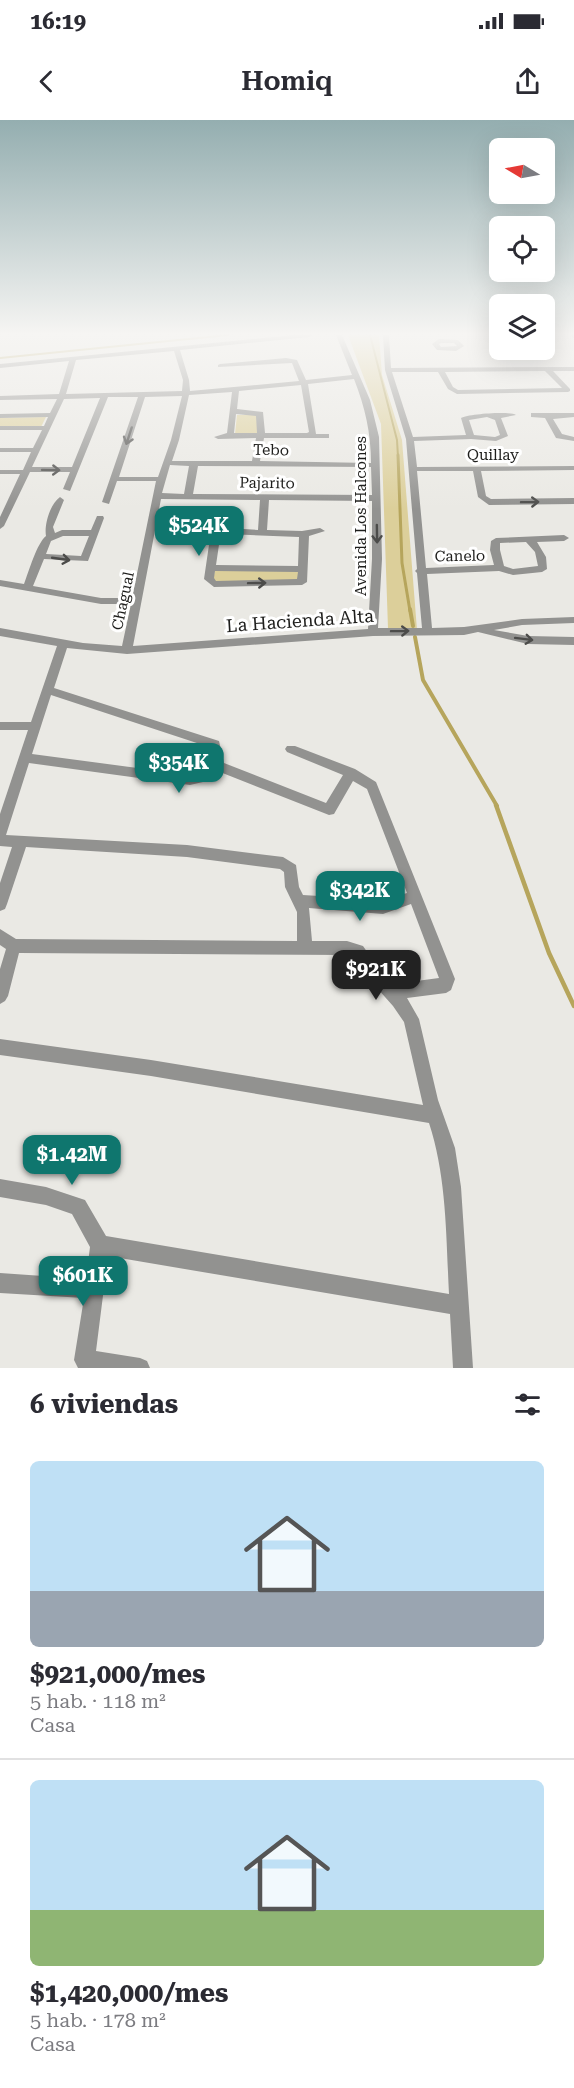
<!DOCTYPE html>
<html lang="es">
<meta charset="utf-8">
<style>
:root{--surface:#fff;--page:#f7f7f7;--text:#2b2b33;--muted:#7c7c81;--line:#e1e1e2;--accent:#0f766e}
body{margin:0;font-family:"Roboto Serif",serif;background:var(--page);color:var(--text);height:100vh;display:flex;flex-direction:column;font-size:22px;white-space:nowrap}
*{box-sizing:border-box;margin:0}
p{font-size:20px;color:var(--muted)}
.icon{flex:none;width:33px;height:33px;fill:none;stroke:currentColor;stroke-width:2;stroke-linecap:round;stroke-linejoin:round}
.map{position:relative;height:1248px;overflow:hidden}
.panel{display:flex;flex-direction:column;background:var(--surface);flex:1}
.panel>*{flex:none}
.needle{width:39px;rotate:280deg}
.tools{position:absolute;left:489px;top:18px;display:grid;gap:12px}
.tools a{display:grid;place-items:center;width:66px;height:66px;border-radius:9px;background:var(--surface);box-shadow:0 6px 24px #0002;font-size:30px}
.price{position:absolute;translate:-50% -51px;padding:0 14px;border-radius:12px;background:var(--accent);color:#fff;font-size:20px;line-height:39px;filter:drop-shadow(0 2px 3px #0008)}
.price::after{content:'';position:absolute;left:50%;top:36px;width:18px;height:14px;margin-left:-9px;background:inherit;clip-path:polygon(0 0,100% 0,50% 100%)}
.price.active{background:#222;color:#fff}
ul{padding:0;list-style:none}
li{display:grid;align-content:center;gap:12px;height:318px;padding:0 30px}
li+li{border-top:2px solid var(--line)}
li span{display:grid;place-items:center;height:186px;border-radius:9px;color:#555}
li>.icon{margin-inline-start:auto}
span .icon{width:108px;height:108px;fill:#fffc;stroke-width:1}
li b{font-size:26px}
h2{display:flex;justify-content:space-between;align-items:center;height:72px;padding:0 30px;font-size:26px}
.status{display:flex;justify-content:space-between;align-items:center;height:42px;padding:0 30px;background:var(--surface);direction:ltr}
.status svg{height:16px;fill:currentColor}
header{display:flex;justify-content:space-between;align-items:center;height:78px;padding:0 30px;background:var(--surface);font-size:27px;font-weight:600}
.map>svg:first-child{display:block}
.green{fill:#dccf9a}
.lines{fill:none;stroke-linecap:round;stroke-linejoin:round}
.stream-far3{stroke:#b6a55c;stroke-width:2}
.stream-far2{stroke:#b6a55c;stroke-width:3}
.stream-far1{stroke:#b6a55c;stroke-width:4}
.stream{stroke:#b6a55c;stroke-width:4.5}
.minor{fill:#929290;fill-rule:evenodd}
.oneway{stroke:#4c4c4a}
.labels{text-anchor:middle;stroke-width:6;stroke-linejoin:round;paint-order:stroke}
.far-street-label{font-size:15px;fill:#1e1e1c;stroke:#fff}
.street-label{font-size:18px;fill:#1e1e1c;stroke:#fff}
</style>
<div class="status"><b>16:19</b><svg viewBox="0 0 49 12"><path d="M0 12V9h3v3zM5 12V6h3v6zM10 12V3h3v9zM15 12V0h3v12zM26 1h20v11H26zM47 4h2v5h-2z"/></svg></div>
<header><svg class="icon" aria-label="back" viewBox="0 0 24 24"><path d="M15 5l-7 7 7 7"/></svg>Homiq<svg class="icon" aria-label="share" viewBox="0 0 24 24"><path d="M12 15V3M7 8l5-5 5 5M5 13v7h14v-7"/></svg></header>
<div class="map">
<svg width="574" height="1248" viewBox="0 0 574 1248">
<rect width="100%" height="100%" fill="#eae9e4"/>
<g class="green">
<path d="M348 215H379L382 255 402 320 417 510 388 508 381 304Z"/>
<path d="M237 295H259L257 315 235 314Z"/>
<path d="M46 297 41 307 0 306V298Z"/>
<path d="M215 450H298L299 462 213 461Z"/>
</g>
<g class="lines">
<g class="stream-far3">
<path d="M370 215 397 320 398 337"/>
<path d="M0 238 228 215"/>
</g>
<path class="stream-far2" d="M398 335 402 443 410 491"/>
<g class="stream-far1">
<path d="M410 489 413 506"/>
<path d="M415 517 423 560 497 686"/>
</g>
<path class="stream" d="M496 685 549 833 574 886"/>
<g class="minor">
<path d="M294 215H312L309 217 180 230 189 260 190 271 299 261 292 243 218 247V245L220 244 286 238 297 240 306 260 352 255 336 215H342L370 280 379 317 382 439 378 508H422L417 453 415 451 417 449 406 319 385 250 383 215H389L391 248 574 247V251H553L570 269V271L568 272 457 274 448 269 438 252H392L413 317 466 315 461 298C469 294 509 291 516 295L501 298 508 316 496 321 471 319 414 321 417 347 574 346V350L481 351 486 376 491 379 574 378V384L489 385 478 377 473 351H417L426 448 494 445 490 430 491 421 496 418 564 415 569 418 564 421 537 422 546 437 547 449 542 452 513 455 499 451 427 454 432 508 464 507 522 499 574 497V503L522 505 494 510 528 516 574 517V525L528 524 478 512 464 515 373 516 127 534 67 528 54 568 219 621 224 643 326 683 343 655 287 632 285 629 287 626H295L355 649 376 662 455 859 451 870 446 873 407 878 419 899 438 980 455 1028 461 1067 473 1248H453L450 1194 108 1136 96 1231 140 1238 147 1241 150 1248H78L74 1240 84 1178 0 1173V1153L86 1159 90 1127 72 1094 46 1085 0 1077V1059L46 1067 85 1080 106 1116 449 1174C446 1117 447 1058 429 1003L151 956 0 935V919L151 940 423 985 404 902 393 886 369 859 353 837 347 835 19 833 8 876 5 881 0 884V849L6 829 0 825V809L16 819 297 821V792L285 767 284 752 280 749 187 737 26 727 7 784 5 789 0 791V763L12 727 0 726V694L28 610H0V602H31L57 526 0 516V508L83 523 122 526 131 484H101L0 466V460L24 464C29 451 37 423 46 416 44 405 50 384 60 377L64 380 53 407 55 413 62 410H91L97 396H103L104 398 88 441 44 439 33 466 101 478H132L156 361H117L109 384 102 382 138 277H108L70 371 63 369 70 352H30L4 406 0 409V397L20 354H0V350H23L31 332H0V328H33L42 310H0V306H44L48 297 0 298V294L50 293 57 279 0 280V276L59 274 69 241 0 248V244ZM174 231 183 260 182 271 66 274 76 240ZM545 251 562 268 458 270 453 267 445 252ZM354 259C365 287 371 313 371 343L260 341 264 318H329V314H316L308 264ZM301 265 309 312 307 313H265L263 292 237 289 239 271ZM232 272 227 313 214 317 218 319 256 318 252 341H172L179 320 189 275ZM182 276 171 320 158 357H119L145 277ZM100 278 72 347H32L64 279ZM236 294 256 296 257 313H234ZM487 297 495 300 500 315 495 317 474 315 469 300ZM170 345 189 346 184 374 162 373ZM198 346 371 347 372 375 193 374ZM161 379 260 380 258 410 227 408 221 410C215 405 204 404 199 409L214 413 210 418 204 459 214 467 302 465 307 462 309 416 325 411 320 408 302 411 267 410 269 380 372 381V439L368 509 133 526ZM227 414 299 417 298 446 216 445 220 418ZM63 416H89L81 436 46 434 51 421ZM526 422 535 432 538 446 513 449 504 446 500 430V423ZM215 451 298 452 297 459 216 461 214 458ZM51 575 209 627 212 644 195 654 190 655 32 634ZM29 643 190 665 203 662 220 652 329 695 334 694 353 661 367 669 407 773 383 780 303 775 299 767 296 745 283 737 187 725 6 715ZM411 784 439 858 394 864 379 849 363 826 347 821H312L309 788 383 794Z"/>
<path d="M571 215H574V218L572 217Z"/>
<path d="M439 219 458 220 464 226 456 231 437 230 432 224ZM441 223H454L457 226 441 227 439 224Z"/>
<path d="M532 230H538L541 233 536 234Z"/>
<path d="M531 293H574V297L553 299 562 314 574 317V321L556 318 545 298 531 297Z"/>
</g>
</g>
<defs><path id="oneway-shaft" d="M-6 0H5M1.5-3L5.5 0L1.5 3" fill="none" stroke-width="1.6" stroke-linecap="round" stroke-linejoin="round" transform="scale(1.5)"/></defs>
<g class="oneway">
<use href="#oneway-shaft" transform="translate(129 316) rotate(108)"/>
<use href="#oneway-shaft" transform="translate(51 350) rotate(1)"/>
<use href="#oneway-shaft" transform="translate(530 382) rotate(-1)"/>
<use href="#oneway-shaft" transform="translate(377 414) rotate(89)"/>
<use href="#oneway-shaft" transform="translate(61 439) rotate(8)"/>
<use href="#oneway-shaft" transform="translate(257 463) rotate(-1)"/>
<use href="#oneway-shaft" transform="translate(400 511) rotate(-1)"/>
<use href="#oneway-shaft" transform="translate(524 519) rotate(7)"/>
</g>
<linearGradient id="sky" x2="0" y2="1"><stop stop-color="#94aeb0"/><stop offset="0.55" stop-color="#f6f5f3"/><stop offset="1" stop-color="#f6f5f3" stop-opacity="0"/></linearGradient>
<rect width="574" height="389" fill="url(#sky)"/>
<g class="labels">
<g class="far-street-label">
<text transform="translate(271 330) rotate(1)" y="5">Tebo</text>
<text x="493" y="340">Quillay</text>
<text transform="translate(267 363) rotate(1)" y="5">Pajarito</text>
<text transform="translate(361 396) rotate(-90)" y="5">Avenida Los Halcones</text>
<text transform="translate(460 436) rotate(-1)" y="5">Canelo</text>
<text transform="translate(123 481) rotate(-78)" y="5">Chagual</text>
</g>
<g class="street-label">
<text transform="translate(300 501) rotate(-4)" y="6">La Hacienda Alta</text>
</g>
</g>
</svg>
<div class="tools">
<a><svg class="needle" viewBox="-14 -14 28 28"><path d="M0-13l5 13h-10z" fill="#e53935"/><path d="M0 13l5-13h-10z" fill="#7c7c81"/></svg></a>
<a><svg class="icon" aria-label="locate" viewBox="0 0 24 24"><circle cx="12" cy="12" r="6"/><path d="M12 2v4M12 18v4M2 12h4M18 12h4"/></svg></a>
<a><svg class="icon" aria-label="layers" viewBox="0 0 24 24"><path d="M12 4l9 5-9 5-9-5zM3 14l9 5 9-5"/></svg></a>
</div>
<b class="price" style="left:199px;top:437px">$524K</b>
<b class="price" style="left:179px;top:674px">$354K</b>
<b class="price" style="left:360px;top:802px">$342K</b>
<b class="price active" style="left:376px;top:881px">$921K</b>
<b class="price" style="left:72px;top:1066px">$1.42M</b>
<b class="price" style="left:83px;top:1187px">$601K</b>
</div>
<section class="panel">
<h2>6 viviendas<svg class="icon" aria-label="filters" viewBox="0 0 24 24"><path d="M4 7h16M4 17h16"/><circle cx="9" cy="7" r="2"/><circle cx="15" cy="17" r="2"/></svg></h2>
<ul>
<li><span style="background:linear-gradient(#bfe0f5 70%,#9aa5b1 0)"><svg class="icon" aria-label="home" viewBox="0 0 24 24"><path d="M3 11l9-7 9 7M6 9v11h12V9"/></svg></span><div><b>$921,000/mes</b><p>5 hab. · 118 m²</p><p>Casa</p></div></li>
<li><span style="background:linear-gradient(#bfe0f5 70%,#8fb573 0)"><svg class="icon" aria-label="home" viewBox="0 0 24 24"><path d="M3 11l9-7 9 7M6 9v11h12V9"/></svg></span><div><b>$1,420,000/mes</b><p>5 hab. · 178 m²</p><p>Casa</p></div></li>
</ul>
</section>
